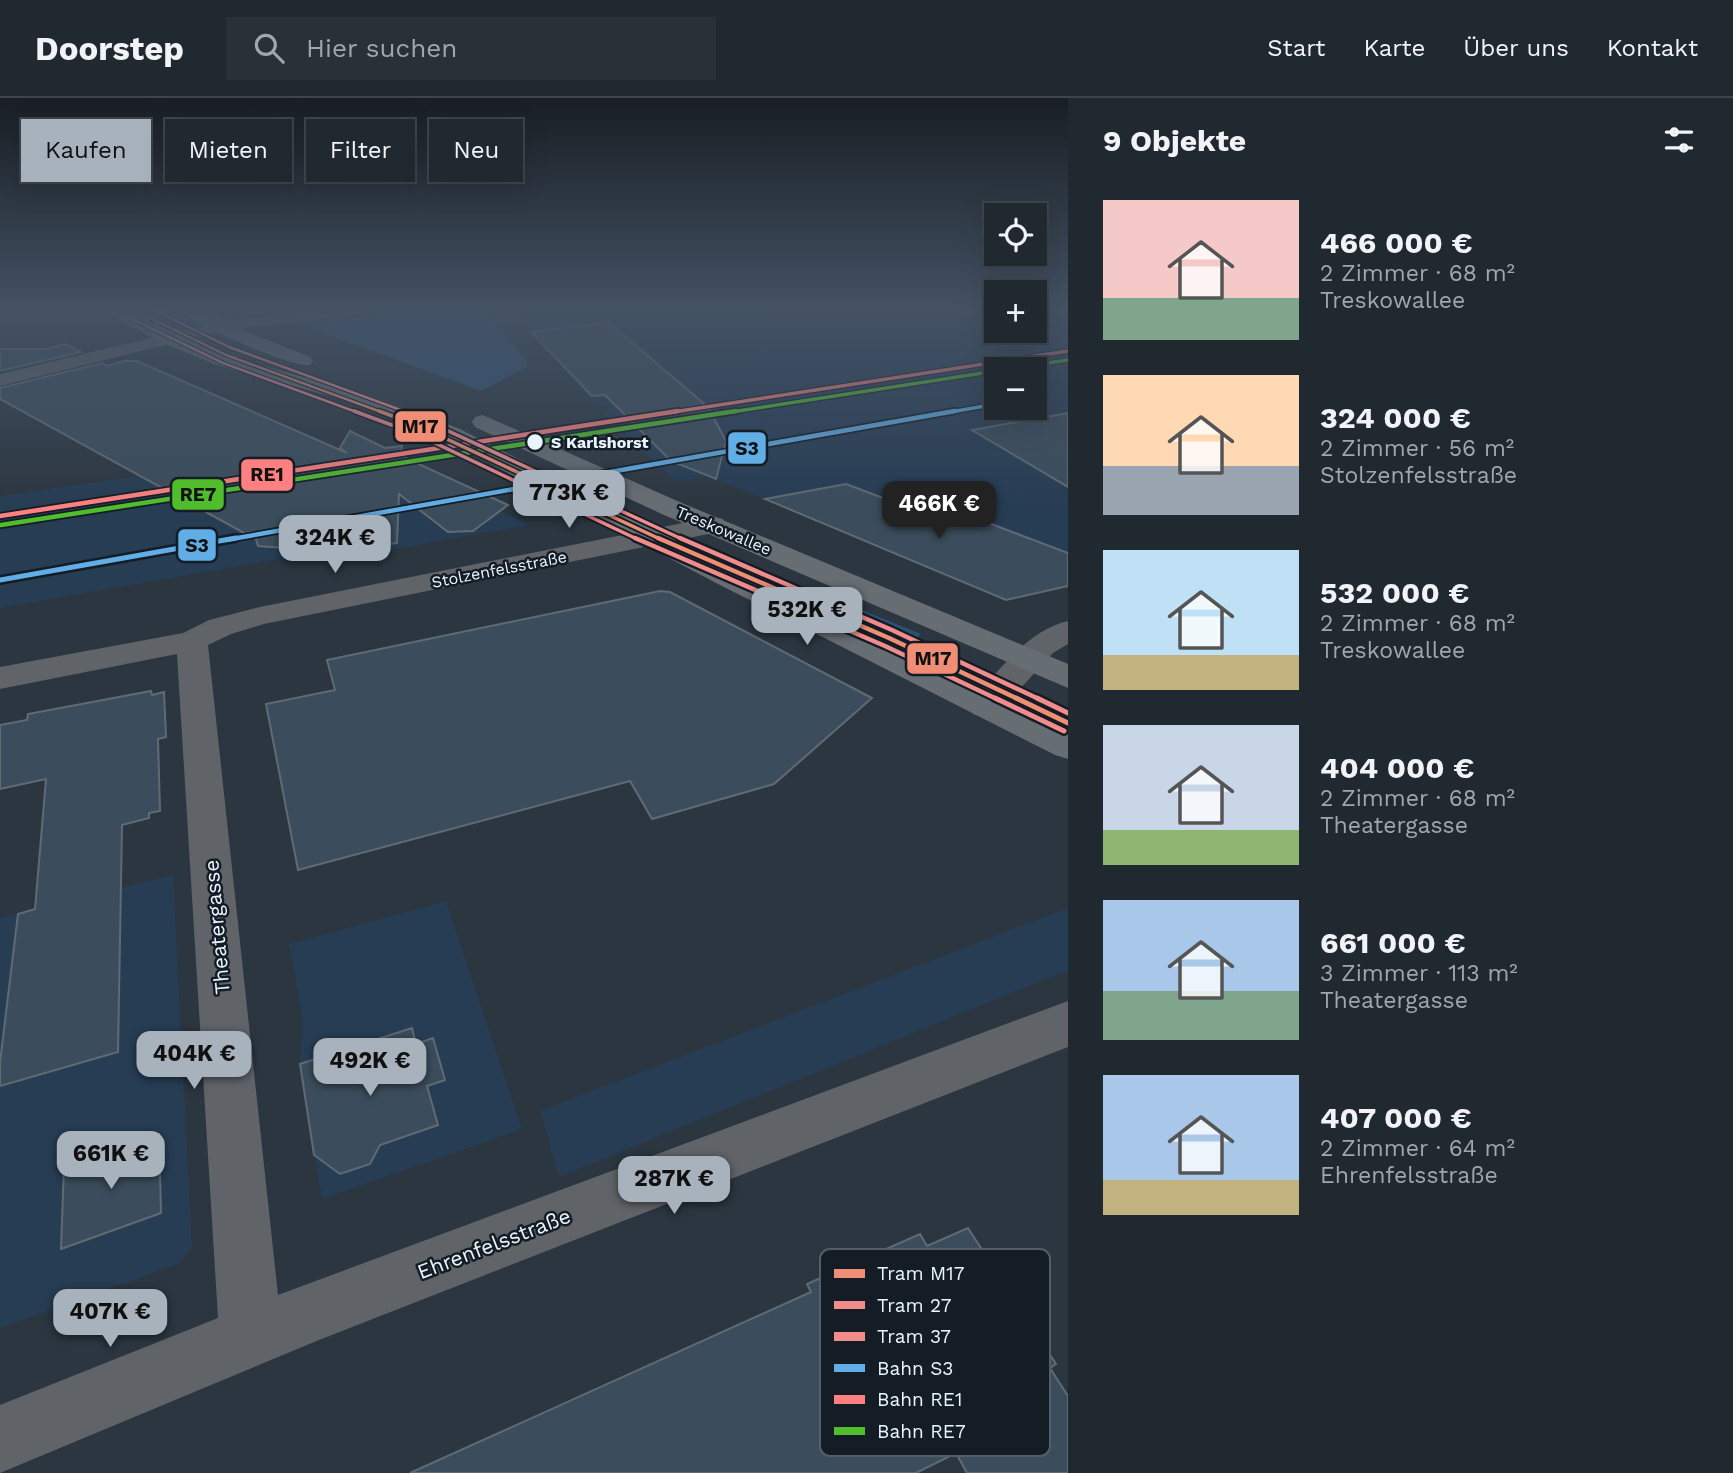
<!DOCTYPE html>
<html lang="de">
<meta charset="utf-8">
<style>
:root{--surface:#202830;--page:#283038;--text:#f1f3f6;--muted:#a2a6ab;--line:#3d444c;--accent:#a7b2bc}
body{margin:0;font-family:"Work Sans",sans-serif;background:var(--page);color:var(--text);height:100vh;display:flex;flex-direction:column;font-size:26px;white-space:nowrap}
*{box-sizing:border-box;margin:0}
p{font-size:23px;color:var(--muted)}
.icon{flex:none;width:38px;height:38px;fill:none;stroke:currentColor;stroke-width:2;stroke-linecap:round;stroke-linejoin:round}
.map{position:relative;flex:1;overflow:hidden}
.side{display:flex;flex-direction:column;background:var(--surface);width:665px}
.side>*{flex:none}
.hud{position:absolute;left:21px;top:21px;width:665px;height:63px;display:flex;gap:14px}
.controls{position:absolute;left:984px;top:105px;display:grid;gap:14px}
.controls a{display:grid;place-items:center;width:63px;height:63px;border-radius:0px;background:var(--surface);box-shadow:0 7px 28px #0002,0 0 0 2px var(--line);font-size:35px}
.price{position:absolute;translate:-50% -60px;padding:0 16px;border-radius:14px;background:var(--accent);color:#111;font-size:23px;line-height:46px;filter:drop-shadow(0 2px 4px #0008)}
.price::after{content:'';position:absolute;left:50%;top:42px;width:21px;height:16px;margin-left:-10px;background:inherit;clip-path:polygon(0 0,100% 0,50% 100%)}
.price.on{background:#222;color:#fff}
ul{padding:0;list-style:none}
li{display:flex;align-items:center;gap:21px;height:175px;padding:0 35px}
li span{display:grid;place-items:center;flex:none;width:196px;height:140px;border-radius:0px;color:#555}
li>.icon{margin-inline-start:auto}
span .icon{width:84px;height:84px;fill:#fffc;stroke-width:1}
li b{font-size:30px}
h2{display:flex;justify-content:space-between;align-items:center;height:84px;padding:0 35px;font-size:30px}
.tag{padding:0 24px;border-radius:0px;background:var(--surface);box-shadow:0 7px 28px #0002,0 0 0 2px var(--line);font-size:24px;line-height:63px}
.tag.on{background:var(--accent);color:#111}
header{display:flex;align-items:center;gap:42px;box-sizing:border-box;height:98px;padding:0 35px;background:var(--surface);border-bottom:2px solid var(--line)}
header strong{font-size:33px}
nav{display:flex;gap:38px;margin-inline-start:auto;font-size:24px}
.search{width:490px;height:63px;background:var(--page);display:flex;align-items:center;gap:18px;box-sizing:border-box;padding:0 24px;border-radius:0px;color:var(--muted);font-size:26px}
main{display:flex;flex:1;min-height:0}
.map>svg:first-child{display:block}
.built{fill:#273d54;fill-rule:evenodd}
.green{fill:#2d5175}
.building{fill:#3b4d5c;stroke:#606a73;stroke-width:2}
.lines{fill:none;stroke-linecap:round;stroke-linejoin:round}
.minor{fill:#606469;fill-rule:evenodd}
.major{fill:#666d73;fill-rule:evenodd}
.rail-1-far2-casing{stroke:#141d25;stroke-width:6}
.rail-1-far1-casing{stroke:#141d25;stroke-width:8}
.rail-1-casing{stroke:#141d25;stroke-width:10}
.rail-2-far1-casing{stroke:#141d25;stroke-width:6}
.rail-2-casing{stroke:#141d25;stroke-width:8}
.rail-3-far1-casing{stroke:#141d25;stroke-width:6}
.rail-3-casing{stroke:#141d25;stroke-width:8}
.rail-1-far2{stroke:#61ade6;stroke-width:3.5}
.rail-1-far1{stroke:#61ade6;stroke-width:4.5}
.rail-1{stroke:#61ade6;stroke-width:5}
.rail-2-far1{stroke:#ff8080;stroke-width:3.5}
.rail-2{stroke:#ff8080;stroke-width:4.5}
.rail-3-far1{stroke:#50bd2d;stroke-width:3.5}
.rail-3{stroke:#50bd2d;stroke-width:4.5}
.tram-1-far3-casing{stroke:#141d25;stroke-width:5}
.tram-1-far2-casing{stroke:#141d25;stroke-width:7}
.tram-1-far1-casing{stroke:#141d25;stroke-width:9}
.tram-1-casing{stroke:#141d25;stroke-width:10}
.tram-2-far3-casing{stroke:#141d25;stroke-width:5}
.tram-2-far2-casing{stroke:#141d25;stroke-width:7}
.tram-2-far1-casing{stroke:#141d25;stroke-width:9}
.tram-2-casing{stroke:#141d25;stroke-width:10}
.tram-3-far3-casing{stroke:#141d25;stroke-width:5}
.tram-3-far2-casing{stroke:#141d25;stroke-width:7}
.tram-3-far1-casing{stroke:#141d25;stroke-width:9}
.tram-3-casing{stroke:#141d25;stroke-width:10}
.tram-1-far3{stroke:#ef8d75;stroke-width:2.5}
.tram-1-far2{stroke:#ef8d75;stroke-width:3.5}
.tram-1-far1{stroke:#ef8d75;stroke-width:4.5}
.tram-1{stroke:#ef8d75;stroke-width:5}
.tram-2-far3{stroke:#f28c8c;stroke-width:2.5}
.tram-2-far2{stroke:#f28c8c;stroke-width:3.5}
.tram-2-far1{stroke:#f28c8c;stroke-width:4.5}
.tram-2{stroke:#f28c8c;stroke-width:5}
.tram-3-far3{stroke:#f28c8c;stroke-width:2.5}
.tram-3-far2{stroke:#f28c8c;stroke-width:3.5}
.tram-3-far1{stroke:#f28c8c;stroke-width:4.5}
.tram-3{stroke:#f28c8c;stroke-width:5}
.stop-dot{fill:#eaf4fe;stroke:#141d25;stroke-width:2.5}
.labels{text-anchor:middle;stroke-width:5;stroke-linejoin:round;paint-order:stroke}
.far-stop-label{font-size:16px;font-weight:bold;fill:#eaf4fe;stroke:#141d25;text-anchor:start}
.far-street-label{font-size:16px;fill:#eaf4fe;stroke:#141d25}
.near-street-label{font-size:21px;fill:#eaf4fe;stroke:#141d25}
.key{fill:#141d25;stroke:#545e66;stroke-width:2}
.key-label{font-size:19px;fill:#eaf4fe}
.line-badge{stroke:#141d25;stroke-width:2.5}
.pale-badge-label{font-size:19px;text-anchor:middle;font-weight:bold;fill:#111}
</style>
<header>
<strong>Doorstep</strong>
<div class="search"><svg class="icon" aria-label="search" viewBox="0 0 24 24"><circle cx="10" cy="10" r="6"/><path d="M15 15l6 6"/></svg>Hier suchen</div>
<nav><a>Start</a><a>Karte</a><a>Über uns</a><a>Kontakt</a></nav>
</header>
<main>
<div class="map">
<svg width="1068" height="1375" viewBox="0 0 1068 1375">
<rect width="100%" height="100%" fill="#2b3640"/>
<g class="built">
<path d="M511 213H996V233H1034V213H1068V488L1006 502 709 378 675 384 604 316 608 309 596 307ZM996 271H1034V310H996Z"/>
<path d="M376 344 467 390 501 413 529 427 338 461H279L0 510V398Z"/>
<path d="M173 777 192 1150 178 1166 0 1230V820Z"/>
<path d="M446 803 522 1031 322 1101 300 966 303 924 289 846Z"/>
<path d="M1068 810V872L559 1079 540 1013Z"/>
</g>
<g class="green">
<path d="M420 213H483L526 261 527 269 481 293 302 227Z"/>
<path d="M722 459 742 464 921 536 911 545 719 461Z"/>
</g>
<g class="building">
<path d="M608 224 708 309 726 343 716 381 671 363 605 297 592 298 531 234Z"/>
<path d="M66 246 81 254 0 273V251H46Z"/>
<path d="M124 263H137L347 355 340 350 350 333 385 350 402 348 401 358 508 407 473 433 448 434 399 396 397 445 339 454 258 448 254 434 244 435 0 301V290L102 265 107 268Z"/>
<path d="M1068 315V389L972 332Z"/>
<path d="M846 386 936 420 949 410 1068 455V488L1006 502 765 401Z"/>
<path d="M660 493 670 494 872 600 774 686 652 721 630 683 298 772 266 606 335 592 327 562Z"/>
<path d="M151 593 152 597 164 594 166 639 158 641 160 713 149 715V720L122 727 118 954 0 988V964L18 816 35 811 46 681 0 691V627L27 622 28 616Z"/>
<path d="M412 930 416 946 433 940 445 982 427 988 438 1027 380 1047 370 1066 340 1076 314 1057 300 966Z"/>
<path d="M159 1036 161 1115 61 1151 64 1067Z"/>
<path d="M968 1130 1056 1266 1050 1270 1068 1298V1375H967L956 1355 916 1375H410L811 1194 807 1186 920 1136 927 1148Z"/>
</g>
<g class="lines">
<g class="minor">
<path d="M306 213H362L353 218 222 233 0 288V276L222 223Z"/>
<path d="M713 419 723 421 726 427 723 433 264 526 231 536 208 547 278 1197 1068 903V949L319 1242 0 1375V1307L218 1220 177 556 0 591V569L183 535 209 522 260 509Z"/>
<path d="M1068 523V546L1053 555 997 616 985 620 973 616 968 608 973 600C1000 572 1028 532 1068 523Z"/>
</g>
<g class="major">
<path d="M103 213H126L231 259 362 295 458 330 738 474 1068 633V661L1055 657 718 486 442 340 348 303 217 267 160 244Z"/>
<path d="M181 213H204L252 236 310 259 313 263 310 267C294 271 193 226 181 213Z"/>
<path d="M483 317 682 405 1068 566V590L664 417 475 329 472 324 475 319Z"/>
</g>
<g class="rail-1-far2-casing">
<path id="rail-1-far2" d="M945 315 996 306"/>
</g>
<g class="rail-1-far1-casing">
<path id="rail-1-far1" d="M226 442 955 313"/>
</g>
<g class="rail-1-casing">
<path id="rail-1" d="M0 482 236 440"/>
</g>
<g class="rail-2-far1-casing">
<path id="rail-2-far1" d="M667 315 1068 253"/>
</g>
<g class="rail-2-casing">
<path id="rail-2" d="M0 418 678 313"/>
</g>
<g class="rail-3-far1-casing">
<g id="rail-3-far1">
<path d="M1007 271 1068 262"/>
<path d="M725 315 996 273"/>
</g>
</g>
<g class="rail-3-casing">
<path id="rail-3" d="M1 427 736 313"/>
</g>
<use href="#rail-1-far2" class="rail-1-far2"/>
<use href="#rail-1-far1" class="rail-1-far1"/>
<use href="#rail-1" class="rail-1"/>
<use href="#rail-2-far1" class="rail-2-far1"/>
<use href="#rail-2" class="rail-2"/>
<use href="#rail-3-far1" class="rail-3-far1"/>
<use href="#rail-3" class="rail-3"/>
<g class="tram-1-far3-casing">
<path id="tram-1-far3" d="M136 213 226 257 384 315"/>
</g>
<g class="tram-1-far2-casing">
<path id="tram-1-far2" d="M379 313 419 328 662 442"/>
</g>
<g class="tram-1-far1-casing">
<path id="tram-1-far1" d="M658 440 889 540 1020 602"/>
</g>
<g class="tram-1-casing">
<path id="tram-1" d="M1016 600 1068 625"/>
</g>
<g class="tram-2-far3-casing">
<path id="tram-2-far3" d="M132 221 223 265 359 315"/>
</g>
<g class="tram-2-far2-casing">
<path id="tram-2-far2" d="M354 313 416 336 639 442"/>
</g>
<g class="tram-2-far1-casing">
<path id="tram-2-far1" d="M635 440 885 548 999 602"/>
</g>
<g class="tram-2-casing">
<path id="tram-2" d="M995 600 1064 633"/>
</g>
<g class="tram-3-far3-casing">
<path id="tram-3-far3" d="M156 213 229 249 409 315"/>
</g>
<g class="tram-3-far2-casing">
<path id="tram-3-far2" d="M405 313 684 442"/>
</g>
<g class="tram-3-far1-casing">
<path id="tram-3-far1" d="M680 440 892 532 1041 602"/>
</g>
<g class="tram-3-casing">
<path id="tram-3" d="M1037 600 1068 615"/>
</g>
<use href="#tram-1-far3" class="tram-1-far3"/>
<use href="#tram-1-far2" class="tram-1-far2"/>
<use href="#tram-1-far1" class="tram-1-far1"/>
<use href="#tram-1" class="tram-1"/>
<use href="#tram-2-far3" class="tram-2-far3"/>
<use href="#tram-2-far2" class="tram-2-far2"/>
<use href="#tram-2-far1" class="tram-2-far1"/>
<use href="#tram-2" class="tram-2"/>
<use href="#tram-3-far3" class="tram-3-far3"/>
<use href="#tram-3-far2" class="tram-3-far2"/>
<use href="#tram-3-far1" class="tram-3-far1"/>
<use href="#tram-3" class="tram-3"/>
</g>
<linearGradient id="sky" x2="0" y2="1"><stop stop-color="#181e23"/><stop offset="0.52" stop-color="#445264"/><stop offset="1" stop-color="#445264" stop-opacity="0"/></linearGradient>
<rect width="1068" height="406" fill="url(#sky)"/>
<circle class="stop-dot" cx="535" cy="344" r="9"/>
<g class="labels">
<g class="far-stop-label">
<text x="551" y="350">S Karlshorst</text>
</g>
<g class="far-street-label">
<text transform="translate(724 432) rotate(23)" y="6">Treskowallee</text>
<text transform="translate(499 471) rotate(-11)" y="6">Stolzenfelsstraße</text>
</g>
<g class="near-street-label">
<text transform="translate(217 829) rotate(-95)" y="7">Theatergasse</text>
<text transform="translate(494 1146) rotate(-21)" y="7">Ehrenfelsstraße</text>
</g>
</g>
<rect x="820" y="1151" width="230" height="207" rx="10" class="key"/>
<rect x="834" y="1171" width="31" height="9" fill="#ef8d75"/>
<rect x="834" y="1203" width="31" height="8" fill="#f28c8c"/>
<rect x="834" y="1234" width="31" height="9" fill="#f28c8c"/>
<rect x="834" y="1266" width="31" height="8" fill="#61ade6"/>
<rect x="834" y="1297" width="31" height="9" fill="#ff8080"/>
<rect x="834" y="1329" width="31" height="8" fill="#50bd2d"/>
<g class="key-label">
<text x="877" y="1182">Tram M17</text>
<text x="877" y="1214">Tram 27</text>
<text x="877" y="1245">Tram 37</text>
<text x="877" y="1277">Bahn S3</text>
<text x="877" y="1308">Bahn RE1</text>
<text x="877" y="1340">Bahn RE7</text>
</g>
<g class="line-badge">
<rect x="394" y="312" width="53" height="33" rx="7" fill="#ef8d75"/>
<rect x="727" y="333" width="40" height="34" rx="7" fill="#61ade6"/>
<rect x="240" y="360" width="54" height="34" rx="7" fill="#ff8080"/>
<rect x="171" y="380" width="54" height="33" rx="7" fill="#50bd2d"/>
<rect x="177" y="430" width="40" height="34" rx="7" fill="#61ade6"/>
<rect x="906" y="544" width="53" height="33" rx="7" fill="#ef8d75"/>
</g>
<g class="pale-badge-label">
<text x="420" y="335">M17</text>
<text x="747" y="357">S3</text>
<text x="267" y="383">RE1</text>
<text x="198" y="403">RE7</text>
<text x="197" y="454">S3</text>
<text x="933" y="567">M17</text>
</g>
</svg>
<div class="controls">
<a><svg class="icon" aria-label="locate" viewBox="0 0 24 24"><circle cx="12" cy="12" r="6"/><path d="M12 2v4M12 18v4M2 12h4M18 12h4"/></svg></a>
<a>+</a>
<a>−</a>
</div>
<b class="price" style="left:569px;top:432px">773K €</b>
<b class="price on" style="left:939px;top:443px">466K €</b>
<b class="price" style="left:335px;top:477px">324K €</b>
<b class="price" style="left:807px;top:549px">532K €</b>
<b class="price" style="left:194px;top:993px">404K €</b>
<b class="price" style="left:370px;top:1000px">492K €</b>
<b class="price" style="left:111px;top:1093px">661K €</b>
<b class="price" style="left:674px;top:1118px">287K €</b>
<b class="price" style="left:110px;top:1251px">407K €</b>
<div class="hud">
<a class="tag on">Kaufen</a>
<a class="tag">Mieten</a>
<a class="tag">Filter</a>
<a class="tag">Neu</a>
</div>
</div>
<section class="side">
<h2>9 Objekte<svg class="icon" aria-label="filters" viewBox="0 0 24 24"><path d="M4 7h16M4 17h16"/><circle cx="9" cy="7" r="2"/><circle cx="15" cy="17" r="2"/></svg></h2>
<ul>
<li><span style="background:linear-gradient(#f6c9c9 70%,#7fa58c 0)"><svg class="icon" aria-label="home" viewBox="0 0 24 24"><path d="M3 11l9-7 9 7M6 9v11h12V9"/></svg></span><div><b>466 000 €</b><p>2 Zimmer · 68 m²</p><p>Treskowallee</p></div></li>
<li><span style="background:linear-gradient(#ffd9b3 65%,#9aa5b1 0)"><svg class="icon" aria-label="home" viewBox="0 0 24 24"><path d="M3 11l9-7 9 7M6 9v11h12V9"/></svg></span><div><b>324 000 €</b><p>2 Zimmer · 56 m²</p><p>Stolzenfelsstraße</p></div></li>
<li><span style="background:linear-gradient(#bfe0f5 75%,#c2b280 0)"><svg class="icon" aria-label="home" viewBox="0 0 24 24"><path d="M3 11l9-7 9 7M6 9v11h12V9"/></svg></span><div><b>532 000 €</b><p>2 Zimmer · 68 m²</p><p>Treskowallee</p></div></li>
<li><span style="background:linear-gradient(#c9d6e8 75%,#8fb573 0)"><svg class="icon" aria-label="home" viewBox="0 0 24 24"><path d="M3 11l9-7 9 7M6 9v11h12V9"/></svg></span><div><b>404 000 €</b><p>2 Zimmer · 68 m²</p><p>Theatergasse</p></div></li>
<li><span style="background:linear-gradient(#a9c7e8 65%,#7fa58c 0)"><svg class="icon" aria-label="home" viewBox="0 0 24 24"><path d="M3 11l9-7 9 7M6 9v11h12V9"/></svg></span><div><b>661 000 €</b><p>3 Zimmer · 113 m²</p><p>Theatergasse</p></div></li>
<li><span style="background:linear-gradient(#a9c7e8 75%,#c2b280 0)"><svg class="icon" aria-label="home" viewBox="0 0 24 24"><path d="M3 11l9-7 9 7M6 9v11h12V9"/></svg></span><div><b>407 000 €</b><p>2 Zimmer · 64 m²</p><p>Ehrenfelsstraße</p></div></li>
</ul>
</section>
</main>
